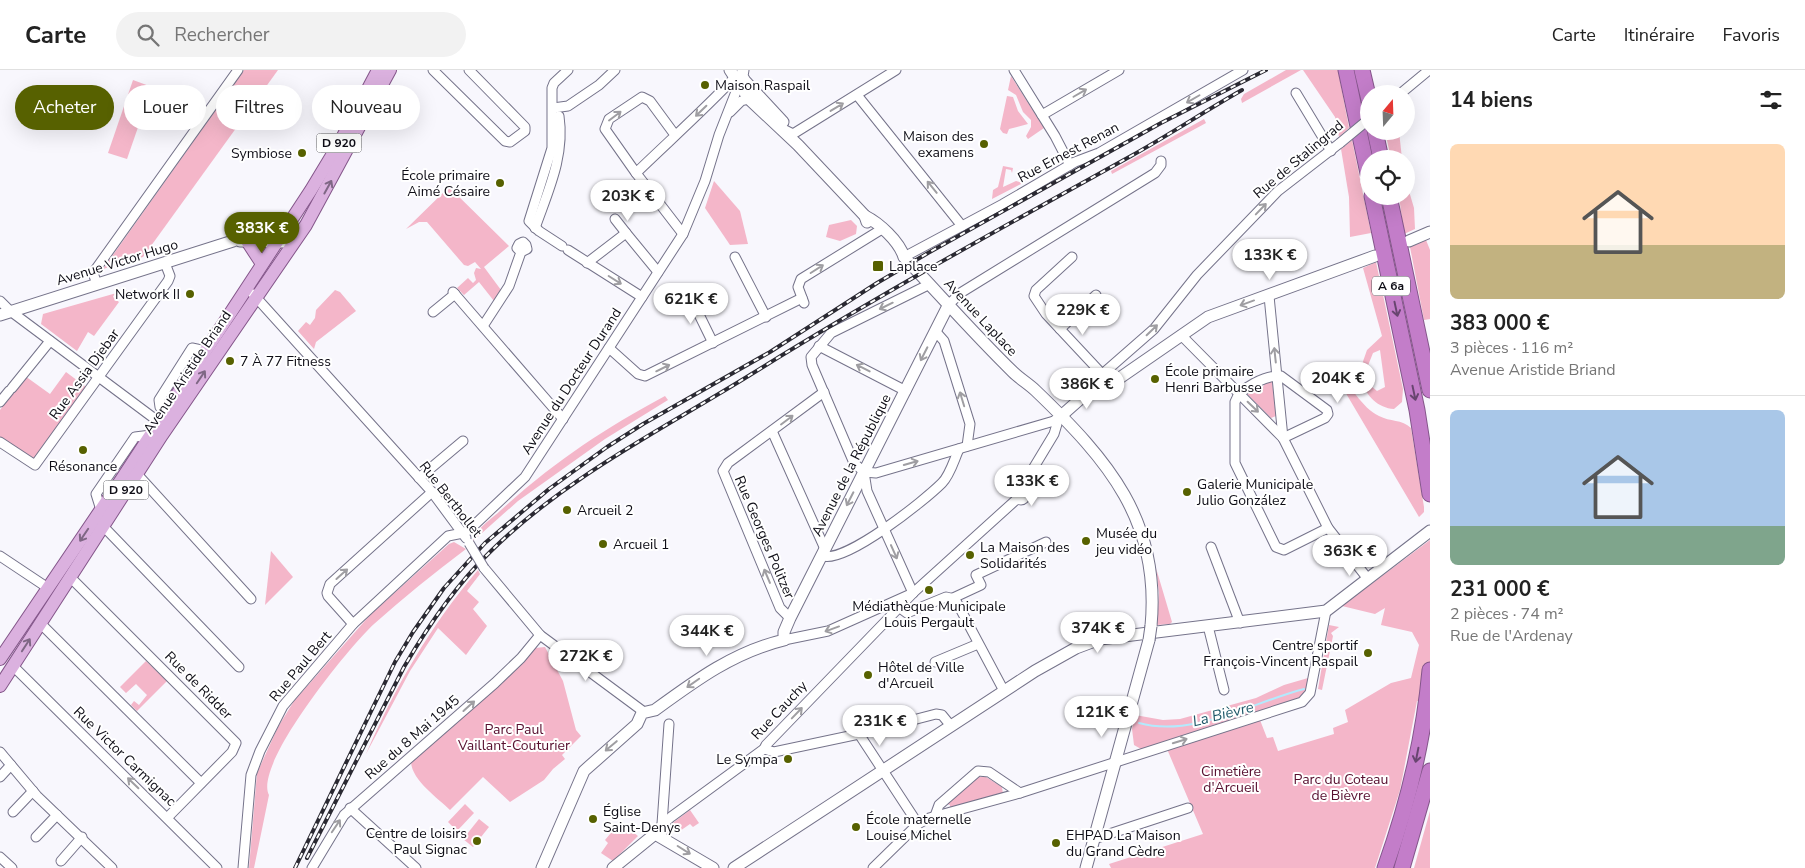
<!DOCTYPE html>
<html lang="fr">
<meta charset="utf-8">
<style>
:root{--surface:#fff;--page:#f2f2f2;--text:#222;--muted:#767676;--line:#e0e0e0;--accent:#576100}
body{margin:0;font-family:"Nunito Sans",sans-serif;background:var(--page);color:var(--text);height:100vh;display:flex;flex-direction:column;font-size:19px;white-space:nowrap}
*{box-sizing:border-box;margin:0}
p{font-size:16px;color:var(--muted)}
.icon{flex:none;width:28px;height:28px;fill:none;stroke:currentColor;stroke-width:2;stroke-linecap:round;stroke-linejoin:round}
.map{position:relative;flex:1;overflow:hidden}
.side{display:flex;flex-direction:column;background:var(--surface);width:375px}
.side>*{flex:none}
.top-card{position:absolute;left:15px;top:15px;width:475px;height:45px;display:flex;gap:10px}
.needle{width:32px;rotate:19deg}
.tools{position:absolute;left:1360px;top:15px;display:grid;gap:10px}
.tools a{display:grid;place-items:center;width:55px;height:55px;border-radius:50%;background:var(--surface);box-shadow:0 5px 20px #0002;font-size:25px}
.price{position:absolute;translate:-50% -42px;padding:0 11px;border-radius:18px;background:#fff;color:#222;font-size:16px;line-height:32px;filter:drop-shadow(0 1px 2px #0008)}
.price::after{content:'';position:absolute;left:50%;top:30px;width:15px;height:11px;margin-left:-8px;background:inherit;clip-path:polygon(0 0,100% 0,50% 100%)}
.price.selected{background:var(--accent);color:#fff}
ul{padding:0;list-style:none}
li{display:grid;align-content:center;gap:10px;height:265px;padding:0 20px}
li+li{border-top:1px solid var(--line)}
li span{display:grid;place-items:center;height:155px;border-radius:8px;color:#555}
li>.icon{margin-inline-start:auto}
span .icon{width:90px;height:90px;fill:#fffc;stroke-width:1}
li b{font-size:21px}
h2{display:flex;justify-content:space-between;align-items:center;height:60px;padding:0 20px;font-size:21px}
.chip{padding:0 18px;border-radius:22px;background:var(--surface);box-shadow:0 5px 20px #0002;font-size:18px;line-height:45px}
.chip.selected{background:var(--accent);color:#fff}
header{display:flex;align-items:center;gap:30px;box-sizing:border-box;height:70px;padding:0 25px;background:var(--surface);border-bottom:1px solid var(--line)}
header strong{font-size:24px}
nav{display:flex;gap:28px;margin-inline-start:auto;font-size:18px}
.search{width:350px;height:45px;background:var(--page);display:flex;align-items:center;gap:12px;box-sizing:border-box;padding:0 18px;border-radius:28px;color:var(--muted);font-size:19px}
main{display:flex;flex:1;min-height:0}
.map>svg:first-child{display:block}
.green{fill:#f4b6c9}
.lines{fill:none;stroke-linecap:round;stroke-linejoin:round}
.stream{stroke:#b3eafd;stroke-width:2}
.street-casing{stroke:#75738a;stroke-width:11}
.secondary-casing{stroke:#75738a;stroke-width:13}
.primary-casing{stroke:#84568a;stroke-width:14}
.highway-casing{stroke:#84568a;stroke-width:17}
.street{stroke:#fff;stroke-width:9}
.secondary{stroke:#fff;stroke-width:11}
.primary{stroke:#dbb1df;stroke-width:12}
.highway{stroke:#c37dc9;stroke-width:15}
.rail-casing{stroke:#2a2932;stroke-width:4}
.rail{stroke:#fff;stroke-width:2;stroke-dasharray:5.5;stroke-linecap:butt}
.street-bridge-casing{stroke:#75738a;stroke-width:11;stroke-linecap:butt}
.secondary-bridge-casing{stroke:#75738a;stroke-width:13;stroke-linecap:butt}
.street-bridge{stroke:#fff;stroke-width:9}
.secondary-bridge{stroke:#fff;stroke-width:11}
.oneway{stroke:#9f9ea2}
.oneway2{stroke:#7f6785}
.oneway3{stroke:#684570}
.poi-dot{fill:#576100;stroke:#fff;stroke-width:2}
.labels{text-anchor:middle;stroke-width:4;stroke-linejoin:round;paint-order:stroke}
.shield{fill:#fff;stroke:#56565c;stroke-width:1}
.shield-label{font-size:12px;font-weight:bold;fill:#0e0d16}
.poi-label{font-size:14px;fill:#0e0d16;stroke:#fff;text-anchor:start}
.street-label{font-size:14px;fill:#0e0d16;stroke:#fff}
.park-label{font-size:14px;fill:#570f2f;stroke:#fff}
.water-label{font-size:15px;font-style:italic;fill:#1f5869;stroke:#fff}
</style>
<header>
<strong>Carte</strong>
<div class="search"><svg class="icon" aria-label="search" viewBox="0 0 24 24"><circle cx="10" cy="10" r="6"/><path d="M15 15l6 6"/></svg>Rechercher</div>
<nav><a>Carte</a><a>Itinéraire</a><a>Favoris</a></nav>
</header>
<main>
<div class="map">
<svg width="1430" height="798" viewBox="0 0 1430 798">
<rect width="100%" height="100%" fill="#f8f7fd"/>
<g class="green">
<path d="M244 0H278L143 187 103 199Z"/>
<path d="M1286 0H1301L1242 33 1241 29 1244 24Z"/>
<path d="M1303 0H1338L1349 58 1339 67 1335 47Z"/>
<path d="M1011 6 1044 58 1028 69 1026 66 1031 57V50L1023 42 1016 25 1008 20Z"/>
<path d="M133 10 152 17 127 89 108 83Z"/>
<path d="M1007 26 1013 27 1018 41 1028 54 1009 59 1007 64 1003 63 1000 59Z"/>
<path d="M1204 49 1206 53 1112 104 1111 101Z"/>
<path d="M1385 61H1399L1402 89H1391Z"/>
<path d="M1352 70 1371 163 1350 167 1349 127 1341 79Z"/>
<path d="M1003 96 1013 98 1012 103 1011 100 1006 99 1003 117 1016 111 1023 113 992 129 993 120 998 117Z"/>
<path d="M714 111 740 141 748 174 730 175 705 138Z"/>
<path d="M1406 111 1414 138 1415 159 1404 164 1399 126H1406Z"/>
<path d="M449 117 509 176 484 197 501 220 494 231 479 212 464 225 457 218 468 208 473 213 476 210 474 203 476 198 481 199 475 192 468 196 464 195 427 152H419L406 159Z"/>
<path d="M851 150 857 156 856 164 840 171 826 167 829 155Z"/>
<path d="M1426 170 1430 180V249L1424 250 1410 177Z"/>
<path d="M1376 192 1403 319 1402 332 1394 339C1378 338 1366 326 1362 311L1363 309 1377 321 1385 317 1380 280 1373 283 1365 303 1360 300 1367 280 1382 266 1363 198Z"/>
<path d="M127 220 122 228 114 225 113 227 119 232 94 266 88 262 77 281 41 254 43 244Z"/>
<path d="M335 220 340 222 356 241 316 272 314 279 298 261 306 252 310 255 315 248 316 240Z"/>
<path d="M1338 300C1349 314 1362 338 1379 346 1390 352 1402 349 1411 358L1424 437V442L1419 447 1344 320 1334 302Z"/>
<path d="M66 302 86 317 32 391 0 368V340L25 306 50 324Z"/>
<path d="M1272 311 1276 346 1271 348 1246 323 1253 318 1256 320 1262 319 1265 313Z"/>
<path d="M665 326 668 330 605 369 518 431 473 471C475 459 493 448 501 440 553 393 603 359 665 326Z"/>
<path d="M1430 470V632L1417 631 1400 720 1375 798H1111L1109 794 1203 764 1167 679 1260 650 1267 668 1273 667 1278 681 1334 664 1333 658 1348 652 1345 640 1391 613 1411 608 1419 575 1412 562 1381 555 1385 538 1375 544 1342 536Z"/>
<path d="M454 472 466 479C434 503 403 528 374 554 349 577 253 695 269 725L254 798H249L257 703 278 657 294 631 371 544 449 474Z"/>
<path d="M271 481 293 507 265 535Z"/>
<path d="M1156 498 1172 552 1170 554 1157 555 1159 523Z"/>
<path d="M478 500 480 504 467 521 479 532 473 539 487 556 466 585 438 558 410 601 366 684C395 617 430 556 478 500Z"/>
<path d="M1104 547 1109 558 1076 567 1072 562Z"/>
<path d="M1329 555 1339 557 1331 563 1333 566 1322 620 1318 619Z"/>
<path d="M545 577 563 611 576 660 581 666 562 685 565 689 553 699 544 710 510 732 483 707 450 740C438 728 411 710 411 691L535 578Z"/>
<path d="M146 591 167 611 137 641 131 635 134 631 139 635 147 625 136 614 126 623 120 617Z"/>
<path d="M1308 608 1306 621 1300 628 1141 679 1134 675 1132 659 1135 645 1163 650 1180 649 1256 628 1284 615Z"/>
<path d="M977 707H986L1002 717 1003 724 950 738V735L947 734Z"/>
<path d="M465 734 474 743 457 761 448 752Z"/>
<path d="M690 740 699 753 693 757 690 754 677 763 676 761 667 765 666 758Z"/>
<path d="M1430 741V798H1414Z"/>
<path d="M479 749 489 757 473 777 463 769Z"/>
<path d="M620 752 638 766 613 791 601 783 608 773 605 770Z"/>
</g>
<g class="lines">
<path class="stream" d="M1139 653C1193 668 1253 632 1304 619"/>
<g class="street-casing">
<g id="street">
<path d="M433 0 505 71 510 72 525 61V57L469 0"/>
<path d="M1014 0 1055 66 1070 95"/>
<path d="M1296 23 1331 81"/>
<path d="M1400 24 1429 0"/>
<path d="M857 25 962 156"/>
<path d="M553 38 568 36 599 15 615 0"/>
<path d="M730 42 741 31 749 29"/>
<path d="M1042 45 1119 0"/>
<path d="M785 60 793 64 896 0"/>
<path d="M675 65 650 31 642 27 609 49 605 59 636 103C669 71 704 40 736 6"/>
<path d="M636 103 683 164"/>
<path d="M615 149 626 163"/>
<path d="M535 158C548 121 565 86 559 46"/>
<path d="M562 176 539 161 529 151 552 78V18L554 13 568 0"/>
<path d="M568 180 642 227"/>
<path d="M735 187 766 247"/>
<path d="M904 187 1003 134 1075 92 1099 83 1243 0"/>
<path d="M1072 187 1036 220 1034 226 1046 244 1103 305"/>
<path d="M587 193 626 163 658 202"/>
<path d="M97 214 93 203 238 0"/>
<path d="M453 222 563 349"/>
<path d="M253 224 432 422 466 468"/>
<path d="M690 226 713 273"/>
<path d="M1269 226 1283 368"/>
<path d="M0 231 9 240 159 352"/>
<path d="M804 233 798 217 801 209 882 159"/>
<path d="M949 234 962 222 1155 103 1161 95V91"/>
<path d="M433 242 455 224"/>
<path d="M483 256 509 216 521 182 527 179 526 175 523 172 519 174 517 178 521 182"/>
<path d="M1060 259 1096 225"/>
<path d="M936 262 944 271 970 354 967 376"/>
<path d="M1181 265 1283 368 1328 458 1368 509"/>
<path d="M819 276 906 321"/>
<path d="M609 278 638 304 645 306 802 228"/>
<path d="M1096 315 1106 301 1154 259 1197 205 1278 121 1340 73"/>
<path d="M12 318 50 271"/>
<path d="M0 332 9 321"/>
<path d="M165 343 160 337 159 330 192 278 206 281"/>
<path d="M772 361 825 479"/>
<path d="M1283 368 1325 348 1328 344 1327 340 1281 306C1267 305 1240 317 1235 332V393L1276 477 1284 480 1328 458"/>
<path d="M0 372 35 395 168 211 170 206 165 193"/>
<path d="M864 402 876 403 1054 351 1061 346"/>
<path d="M137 404 251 529"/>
<path d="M419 408 463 371"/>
<circle cx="1021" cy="426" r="4"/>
<path d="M1022 422V417L1054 364 1057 354 1054 351"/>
<path d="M101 440 96 424 135 367 151 365"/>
<path d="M103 456 239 597"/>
<path d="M1211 477 1240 553"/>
<path d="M0 486 48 518"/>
<path d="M823 486C846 493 924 431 942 413 950 405 954 390 959 379"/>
<path d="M484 498 540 565 644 642"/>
<path d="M70 507 236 673 232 682 168 747"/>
<path d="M913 523 867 421 864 402 854 393 812 295 811 287 831 263 930 214"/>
<path d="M953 528 981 515 976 505 1046 472"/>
<path d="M896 535 907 543 946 527 955 529 1004 621"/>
<path d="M790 548 780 538 723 401 728 393 824 322"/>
<path d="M40 553 201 713"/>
<path d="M353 554 328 526 327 523 330 514 432 422"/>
<path d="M1208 556 1224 620"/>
<path d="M784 570 828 561 913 523 1018 428"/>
<path d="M935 592 978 574"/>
<path d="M13 596 217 798"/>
<path d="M859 664 918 754"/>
<path d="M764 679 774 682 859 664 936 644 942 645 951 656"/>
<path d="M0 682 37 726 112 798"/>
<path d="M0 707 11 695"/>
<path d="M350 738 416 798"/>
<path d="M13 742 33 721"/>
<path d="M935 746 939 735 978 701 989 702 1020 723"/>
<path d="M662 754 669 654"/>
<path d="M657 764 661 756 671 747 764 679 766 675 913 523"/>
<path d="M36 767 57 745"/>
<path d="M1094 769 1188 738"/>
<path d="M0 787 12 798"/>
<path d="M61 791 82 767"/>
<path d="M243 798 251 705 260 681 283 636 353 554 448 466 463 463 469 460 525 407 683 164 705 111 719 65 741 9"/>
<path d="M312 798 344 745 495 613 521 588 540 565"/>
<path d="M873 798 918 754 929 748 1020 723 1302 632 1310 623 1326 541"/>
</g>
</g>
<g class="secondary-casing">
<g id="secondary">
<path d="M730 0 749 29 798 75 865 146 867 152"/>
<path d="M743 0 742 6 745 11 783 52"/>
<path d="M865 146C879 153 899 171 904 187 940 225 975 265 1013 302 1020 309 1029 314 1036 321 1108 390 1161 451 1151 556"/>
<path d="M240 171 284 172"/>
<path d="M1409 171 1430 162"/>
<path d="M0 245 233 171 273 152 285 159 293 173"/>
<path d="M1061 346 1096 315 1102 318 1108 316 1208 247 1375 186"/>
<path d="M542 798 584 701 637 654 642 643 655 640C696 610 734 582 784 570V562L790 548 949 234"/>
<path d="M613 798 655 764 713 798"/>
<path d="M734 798 1035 601 1076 578 1100 569 1326 541 1430 461"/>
<path d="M1086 798 1149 570"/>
</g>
</g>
<g class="primary-casing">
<g id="primary">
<path d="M247 171 262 194"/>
<path d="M0 589 121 410 311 120 340 72 378 0"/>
<path d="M0 616 162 365 306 155 390 0"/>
</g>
</g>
<g class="highway-casing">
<g id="highway">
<path d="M1346 0 1369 108"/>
<path d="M1362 0 1369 30"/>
<path d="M1375 61 1381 89"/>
<path d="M1372 126 1417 340 1430 424"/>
<path d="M1389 126 1430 320"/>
<path d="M1385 798C1408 734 1424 667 1430 600"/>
<path d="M1402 798 1430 701"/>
</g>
</g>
<use href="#street" class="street"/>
<use href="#secondary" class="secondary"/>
<use href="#primary" class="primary"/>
<use href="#highway" class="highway"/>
<g class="rail-casing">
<g id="rail">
<path d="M307 788 404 597C428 556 456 515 490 482 566 407 661 360 750 305 875 227 1003 157 1131 86 1169 65 1205 41 1242 20"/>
<path d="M295 798 395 592 413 562 444 518 485 473 549 419 607 377 643 354 770 282 877 213 928 183 1161 53 1266 0"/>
</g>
</g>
<use href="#rail" class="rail"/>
<g class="street-bridge-casing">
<g id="street-bridge">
<path d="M1340 73 1369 49"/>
<path d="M469 473 484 498"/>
</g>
</g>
<g class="secondary-bridge-casing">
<path id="secondary-bridge" d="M1149 570 1151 556"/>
</g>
<use href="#street-bridge" class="street-bridge"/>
<use href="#secondary-bridge" class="secondary-bridge"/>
</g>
<defs><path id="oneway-shaft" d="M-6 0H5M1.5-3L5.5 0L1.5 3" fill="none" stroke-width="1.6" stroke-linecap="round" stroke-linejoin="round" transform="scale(1.25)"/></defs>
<g class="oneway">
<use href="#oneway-shaft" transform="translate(1080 23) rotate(-30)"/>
<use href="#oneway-shaft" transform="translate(1193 29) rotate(150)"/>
<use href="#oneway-shaft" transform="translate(837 37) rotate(-31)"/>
<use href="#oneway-shaft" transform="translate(701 41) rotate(136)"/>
<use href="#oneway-shaft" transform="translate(615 46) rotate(-37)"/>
<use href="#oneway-shaft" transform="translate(932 117) rotate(-129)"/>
<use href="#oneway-shaft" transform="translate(1261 139) rotate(-46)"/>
<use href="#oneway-shaft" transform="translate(817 199) rotate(-32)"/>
<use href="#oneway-shaft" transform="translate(615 210) rotate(32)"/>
<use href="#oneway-shaft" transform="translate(1247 233) rotate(160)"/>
<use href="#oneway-shaft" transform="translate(886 236) rotate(154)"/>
<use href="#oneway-shaft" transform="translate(1152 260) rotate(-44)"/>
<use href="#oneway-shaft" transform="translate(924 284) rotate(117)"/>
<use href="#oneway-shaft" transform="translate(1275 285) rotate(-96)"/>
<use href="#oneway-shaft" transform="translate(663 298) rotate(-26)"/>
<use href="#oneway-shaft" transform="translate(863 298) rotate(-153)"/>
<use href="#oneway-shaft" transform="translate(962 329) rotate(-107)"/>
<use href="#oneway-shaft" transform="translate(1253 337) rotate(44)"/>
<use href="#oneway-shaft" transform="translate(787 350) rotate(-37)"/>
<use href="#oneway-shaft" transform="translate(911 393) rotate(-16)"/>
<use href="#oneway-shaft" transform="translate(850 429) rotate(117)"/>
<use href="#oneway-shaft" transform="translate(894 482) rotate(66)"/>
<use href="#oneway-shaft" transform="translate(342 504) rotate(-42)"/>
<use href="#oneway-shaft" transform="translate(767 506) rotate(-113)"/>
<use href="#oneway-shaft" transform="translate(832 559) rotate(160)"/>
<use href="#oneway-shaft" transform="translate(693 613) rotate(145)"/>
<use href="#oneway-shaft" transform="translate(469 636) rotate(-42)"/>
<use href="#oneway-shaft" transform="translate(797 643) rotate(-46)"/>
<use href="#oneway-shaft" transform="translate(1180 671) rotate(-17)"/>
<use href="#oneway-shaft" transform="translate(611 676) rotate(140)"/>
<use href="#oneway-shaft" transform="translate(133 713) rotate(-136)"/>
<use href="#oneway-shaft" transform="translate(336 756) rotate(-56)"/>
<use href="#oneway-shaft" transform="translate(684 780) rotate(32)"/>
</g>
<g class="oneway2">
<use href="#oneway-shaft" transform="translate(328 117) rotate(-61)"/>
<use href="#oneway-shaft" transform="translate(201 307) rotate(-56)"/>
<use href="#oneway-shaft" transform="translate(84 465) rotate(124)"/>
<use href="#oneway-shaft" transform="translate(26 575) rotate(-57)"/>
</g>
<g class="oneway3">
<use href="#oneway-shaft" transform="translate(1396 239) rotate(78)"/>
<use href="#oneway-shaft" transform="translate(1414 323) rotate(78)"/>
<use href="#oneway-shaft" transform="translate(1417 685) rotate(101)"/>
</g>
<g class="poi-dot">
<circle cx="705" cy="15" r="5"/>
<circle cx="984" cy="74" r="5"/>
<circle cx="302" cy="83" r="5"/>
<circle cx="500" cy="113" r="5"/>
<rect x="872" y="190" width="12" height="12" rx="2.5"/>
<circle cx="190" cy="224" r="5"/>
<circle cx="230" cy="291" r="5"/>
<circle cx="1155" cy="309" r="5"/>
<circle cx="83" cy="380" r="5"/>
<circle cx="1187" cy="422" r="5"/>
<circle cx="567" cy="440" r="5"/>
<circle cx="1086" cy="471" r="5"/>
<circle cx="603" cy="474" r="5"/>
<circle cx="970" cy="485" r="5"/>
<circle cx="929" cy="520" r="5"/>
<circle cx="1368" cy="583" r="5"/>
<circle cx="868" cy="605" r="5"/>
<circle cx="788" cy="689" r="5"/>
<circle cx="593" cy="749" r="5"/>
<circle cx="856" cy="757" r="5"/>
<circle cx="477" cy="771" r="5"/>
<circle cx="1056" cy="773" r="5"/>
</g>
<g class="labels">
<g class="shield">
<rect x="316.5" y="63.5" width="45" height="19" rx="4"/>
<rect x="1372" y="206.5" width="38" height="19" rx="4"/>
<rect x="103.5" y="410.5" width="45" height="19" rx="4"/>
</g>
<g class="shield-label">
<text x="339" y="77">D 920</text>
<text x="1391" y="220">A 6a</text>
<text x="126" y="424">D 920</text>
</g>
<g class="poi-label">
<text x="715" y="20">Maison Raspail</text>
<text x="974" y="71" text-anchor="end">Maison des<tspan x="974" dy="16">examens</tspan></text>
<text x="292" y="88" text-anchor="end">Symbiose</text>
<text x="490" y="110" text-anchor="end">École primaire<tspan x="490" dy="16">Aimé Césaire</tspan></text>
<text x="889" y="201">Laplace</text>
<text x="180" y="229" text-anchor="end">Network II</text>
<text x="240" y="296">7 À 77 Fitness</text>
<text x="1165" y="306">École primaire<tspan x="1165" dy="16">Henri Barbusse</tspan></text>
<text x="83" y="401" text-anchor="middle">Résonance</text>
<text x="1197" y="419">Galerie Municipale<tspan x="1197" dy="16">Julio González</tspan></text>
<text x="577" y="445">Arcueil 2</text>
<text x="1096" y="468">Musée du<tspan x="1096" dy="16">jeu vidéo</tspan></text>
<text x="613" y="479">Arcueil 1</text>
<text x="980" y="482">La Maison des<tspan x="980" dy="16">Solidarités</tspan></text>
<text x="929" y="541" text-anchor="middle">Médiathèque Municipale<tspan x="929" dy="16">Louis Pergault</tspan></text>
<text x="1358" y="580" text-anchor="end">Centre sportif<tspan x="1358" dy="16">François-Vincent Raspail</tspan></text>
<text x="878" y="602">Hôtel de Ville<tspan x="878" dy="16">d'Arcueil</tspan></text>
<text x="778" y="694" text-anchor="end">Le Sympa</text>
<text x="603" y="746">Église<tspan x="603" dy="16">Saint-Denys</tspan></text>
<text x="866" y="754">École maternelle<tspan x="866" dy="16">Louise Michel</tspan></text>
<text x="467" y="768" text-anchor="end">Centre de loisirs<tspan x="467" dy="16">Paul Signac</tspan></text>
<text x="1066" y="770">EHPAD La Maison<tspan x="1066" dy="16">du Grand Cèdre</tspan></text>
</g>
<g class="street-label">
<text transform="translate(1068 82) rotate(-28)" y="5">Rue Ernest Renan</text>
<text transform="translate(1298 89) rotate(-40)" y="5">Rue de Stalingrad</text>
<text transform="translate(117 192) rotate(-17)" y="5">Avenue Victor Hugo</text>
<text transform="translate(981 247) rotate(47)" y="5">Avenue Laplace</text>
<text transform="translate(187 302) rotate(-56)" y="5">Avenue Aristide Briand</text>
<text transform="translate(84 304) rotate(-54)" y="5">Rue Assia Djebar</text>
<text transform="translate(571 311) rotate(-57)" y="5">Avenue du Docteur Durand</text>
<text transform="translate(851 395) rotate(-63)" y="5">Avenue de la République</text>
<text transform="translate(451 429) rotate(52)" y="5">Rue Berthollet</text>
<text transform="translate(765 467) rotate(67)" y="5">Rue Georges Politzer</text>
<text transform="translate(300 596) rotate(-50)" y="5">Rue Paul Bert</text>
<text transform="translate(199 615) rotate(45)" y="5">Rue de Ridder</text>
<text transform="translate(779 640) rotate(-47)" y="5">Rue Cauchy</text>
<text transform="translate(412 667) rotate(-41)" y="5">Rue du 8 Mai 1945</text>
<text transform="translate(125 686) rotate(44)" y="5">Rue Victor Carmignac</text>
</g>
<g class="park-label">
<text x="514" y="664">Parc Paul<tspan x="514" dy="16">Vaillant-Couturier</tspan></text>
<text x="1231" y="706">Cimetière<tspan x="1231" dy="16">d'Arcueil</tspan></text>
<text x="1341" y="714">Parc du Coteau<tspan x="1341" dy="16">de Bièvre</tspan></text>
</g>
<g class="water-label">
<text transform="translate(1223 644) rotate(-14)" y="5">La Bièvre</text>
</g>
</g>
</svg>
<div class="tools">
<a><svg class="needle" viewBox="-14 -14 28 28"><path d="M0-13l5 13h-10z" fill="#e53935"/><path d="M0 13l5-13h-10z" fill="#767676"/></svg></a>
<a><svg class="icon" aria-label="locate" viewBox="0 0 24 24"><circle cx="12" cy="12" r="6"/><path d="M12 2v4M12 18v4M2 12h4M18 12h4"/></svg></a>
</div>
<b class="price" style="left:628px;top:152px">203K €</b>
<b class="price selected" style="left:262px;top:184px">383K €</b>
<b class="price" style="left:1270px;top:211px">133K €</b>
<b class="price" style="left:691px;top:255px">621K €</b>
<b class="price" style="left:1083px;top:266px">229K €</b>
<b class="price" style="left:1338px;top:334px">204K €</b>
<b class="price" style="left:1087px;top:340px">386K €</b>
<b class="price" style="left:1032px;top:437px">133K €</b>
<b class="price" style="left:1350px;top:507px">363K €</b>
<b class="price" style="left:1098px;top:584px">374K €</b>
<b class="price" style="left:707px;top:587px">344K €</b>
<b class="price" style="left:586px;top:612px">272K €</b>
<b class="price" style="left:1102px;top:668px">121K €</b>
<b class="price" style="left:880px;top:677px">231K €</b>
<div class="top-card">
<a class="chip selected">Acheter</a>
<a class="chip">Louer</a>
<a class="chip">Filtres</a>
<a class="chip">Nouveau</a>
</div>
</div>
<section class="side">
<h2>14 biens<svg class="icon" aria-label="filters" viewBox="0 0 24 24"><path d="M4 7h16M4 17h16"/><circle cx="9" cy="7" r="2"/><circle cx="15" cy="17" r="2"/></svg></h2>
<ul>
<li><span style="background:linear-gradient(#ffd9b3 65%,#c2b280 0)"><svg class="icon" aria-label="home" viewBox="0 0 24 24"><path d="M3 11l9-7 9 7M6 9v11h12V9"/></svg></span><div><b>383 000 €</b><p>3 pièces · 116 m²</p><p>Avenue Aristide Briand</p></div></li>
<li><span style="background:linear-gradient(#a9c7e8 75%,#7fa58c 0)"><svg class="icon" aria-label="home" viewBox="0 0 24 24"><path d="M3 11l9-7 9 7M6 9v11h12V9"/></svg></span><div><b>231 000 €</b><p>2 pièces · 74 m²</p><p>Rue de l'Ardenay</p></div></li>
</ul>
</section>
</main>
